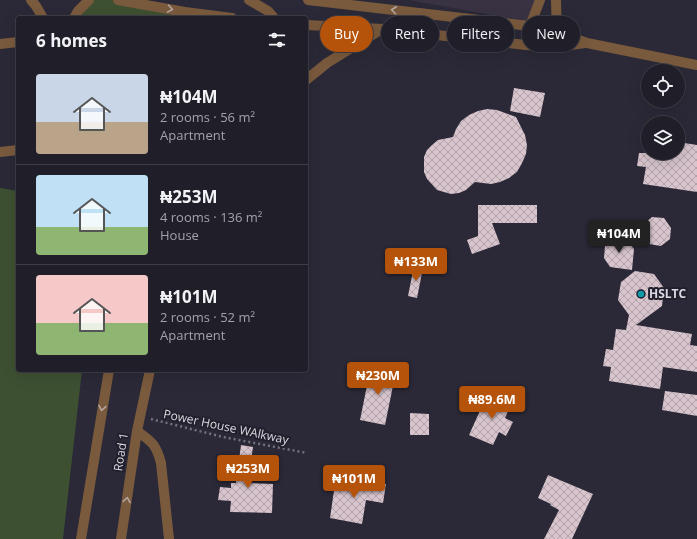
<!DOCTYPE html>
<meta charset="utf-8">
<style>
:root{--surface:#201f29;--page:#282731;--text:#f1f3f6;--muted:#a2a2a8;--line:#3d3d46;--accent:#b45309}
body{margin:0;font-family:"Open Sans",sans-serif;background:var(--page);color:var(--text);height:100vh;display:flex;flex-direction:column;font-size:15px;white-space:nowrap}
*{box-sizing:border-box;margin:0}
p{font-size:13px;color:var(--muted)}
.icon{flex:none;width:22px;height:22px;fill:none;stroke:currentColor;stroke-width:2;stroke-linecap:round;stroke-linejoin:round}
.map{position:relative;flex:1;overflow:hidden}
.sheet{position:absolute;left:16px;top:16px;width:292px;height:356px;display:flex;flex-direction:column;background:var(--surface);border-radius:4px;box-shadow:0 4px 16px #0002,0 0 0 1px var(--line)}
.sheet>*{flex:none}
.banner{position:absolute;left:320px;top:16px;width:317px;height:36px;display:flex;gap:8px}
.controls{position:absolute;left:641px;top:64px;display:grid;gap:8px}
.controls a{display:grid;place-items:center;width:44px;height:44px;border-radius:50%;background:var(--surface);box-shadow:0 4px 16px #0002,0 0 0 1px var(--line);font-size:20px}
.price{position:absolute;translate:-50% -34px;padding:0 9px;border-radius:4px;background:var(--accent);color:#fff;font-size:13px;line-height:26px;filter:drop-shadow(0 1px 2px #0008)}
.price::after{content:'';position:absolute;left:50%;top:24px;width:12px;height:9px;margin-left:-6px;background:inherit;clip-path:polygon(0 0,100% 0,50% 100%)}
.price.on{background:#222;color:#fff}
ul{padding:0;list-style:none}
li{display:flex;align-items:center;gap:12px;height:100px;padding:0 20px}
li+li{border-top:1px solid var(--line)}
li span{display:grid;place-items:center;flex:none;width:112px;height:80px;border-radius:4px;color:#555}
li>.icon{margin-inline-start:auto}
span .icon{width:48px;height:48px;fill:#fffc;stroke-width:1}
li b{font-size:17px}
h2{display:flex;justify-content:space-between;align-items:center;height:48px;padding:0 20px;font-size:17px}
.chip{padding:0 14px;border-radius:18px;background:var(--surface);box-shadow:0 4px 16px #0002,0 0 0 1px var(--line);font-size:14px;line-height:36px}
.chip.on{background:var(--accent);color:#fff}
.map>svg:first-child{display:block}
.education{fill:#393242}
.green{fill:#3e5032}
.building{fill:url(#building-cross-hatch)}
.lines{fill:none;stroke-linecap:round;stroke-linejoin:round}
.path{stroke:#74737e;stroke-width:2.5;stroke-dasharray:2 3;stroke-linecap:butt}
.minor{stroke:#7a5a3d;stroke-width:10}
.oneway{stroke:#b4a69f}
.culture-dot{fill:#0f9aa8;stroke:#22202d;stroke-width:1.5}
.labels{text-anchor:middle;stroke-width:4;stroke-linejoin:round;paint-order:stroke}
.poi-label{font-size:12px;font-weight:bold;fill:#dad9e1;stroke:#22202d;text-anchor:start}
.street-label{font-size:12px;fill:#dad9e1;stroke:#22202d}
</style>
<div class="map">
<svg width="697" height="539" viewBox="0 0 697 539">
<defs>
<pattern id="building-cross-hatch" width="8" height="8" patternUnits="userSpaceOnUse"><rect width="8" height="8" fill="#d7c4cc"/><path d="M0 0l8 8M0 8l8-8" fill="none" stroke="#b2a3aa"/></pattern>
</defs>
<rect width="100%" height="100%" fill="#2b2937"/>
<path class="education" d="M408 0H537L531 22Z"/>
<g class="green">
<path d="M89 0H118L232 18H74Z"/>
<path d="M0 188 18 191V370H82L63 539H0Z"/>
</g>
<g class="building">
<path d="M514 88 545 93 540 117 510 111Z"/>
<path d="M487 109 497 110 516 117 525 135 527 145 526 154 522 163 517 172 509 178 500 182 491 184 475 182 466 190 459 193 451 194 437 190 427 179 424 172V157L427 150 432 145 438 140 453 137 456 129 461 121 469 115 478 111Z"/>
<path d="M678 142 697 145V192L643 184 646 167 637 166 639 153H678Z"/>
<path d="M478 205H537V223H492L500 244 472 254 467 240 478 236Z"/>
<path d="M652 217 664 218 671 228 670 239 661 246 649 244 642 236 643 225Z"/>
<path d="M614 238 627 240 634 249 632 270 610 267 604 258 605 246Z"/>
<path d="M414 266 423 268 417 298 408 296Z"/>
<path d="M635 271 654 274 664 288 662 306 636 325 692 334 690 345 697 346V372L663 367 660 389 609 381 611 367 603 366 606 349 613 350 616 329 626 330 629 315 618 300 621 282Z"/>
<path d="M371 366 396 371 385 425 360 420Z"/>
<path d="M665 391 697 395V416L662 410Z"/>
<path d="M488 393 512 403 505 418 513 422 506 436 499 432 493 445 469 435Z"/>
<path d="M410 413 429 414V435H410Z"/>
<path d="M241 445 253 447 248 483 273 484 272 513 230 512 231 501 218 500 220 487 231 488V483H236Z"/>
<path d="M548 475 593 494 572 539H544L559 510 550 505 551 504 538 498Z"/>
<path d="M336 477 386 484 383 503 366 500 362 524 330 518Z"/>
</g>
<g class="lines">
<path class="path" d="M151 419 223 437 307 453"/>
<g class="minor">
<path d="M31 0 36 6 43 18"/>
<path d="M118 0 185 12 232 18"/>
<path d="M249 0 268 11 274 18"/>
<path d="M308 0 530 26 557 32 587 43 697 65"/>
<path d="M556 0 557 39"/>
<path d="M74 18 78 11 89 0"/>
<path d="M306 25 383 29 526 45 557 47 585 43"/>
<path d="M0 44 18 42"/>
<path d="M526 45 530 26 540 0"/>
<path d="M306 80 327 63 382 29"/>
<path d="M0 152 18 150"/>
<path d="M137 431C152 442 156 444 161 463L169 539"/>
<path d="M81 539 109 370"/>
<path d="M121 539 137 431 150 370"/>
</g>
</g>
<defs><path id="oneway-chevron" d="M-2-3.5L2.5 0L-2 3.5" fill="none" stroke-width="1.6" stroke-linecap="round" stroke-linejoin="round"/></defs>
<g class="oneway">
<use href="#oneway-chevron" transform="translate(170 9) rotate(10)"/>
<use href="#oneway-chevron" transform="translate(394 10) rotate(-173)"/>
<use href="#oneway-chevron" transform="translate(102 408) rotate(99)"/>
<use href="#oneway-chevron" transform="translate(127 500) rotate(-81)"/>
</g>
<circle class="culture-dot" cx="641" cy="294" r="4"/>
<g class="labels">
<g class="poi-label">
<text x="649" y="298">HSLTC</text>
</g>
<g class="street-label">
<text transform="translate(226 427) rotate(12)" y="4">Power House WAlkway</text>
<text transform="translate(121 452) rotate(-81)" y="4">Road 1</text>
</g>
</g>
</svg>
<div class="controls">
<a><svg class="icon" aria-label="locate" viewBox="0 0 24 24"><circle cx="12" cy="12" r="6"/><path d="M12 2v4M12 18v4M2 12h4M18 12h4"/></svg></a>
<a><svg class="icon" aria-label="layers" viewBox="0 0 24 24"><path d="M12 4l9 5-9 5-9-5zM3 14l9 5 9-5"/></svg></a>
</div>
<b class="price on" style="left:619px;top:254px">₦104M</b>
<b class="price" style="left:416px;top:282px">₦133M</b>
<b class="price" style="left:378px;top:396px">₦230M</b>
<b class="price" style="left:492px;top:420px">₦89.6M</b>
<b class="price" style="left:248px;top:489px">₦253M</b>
<b class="price" style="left:354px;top:499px">₦101M</b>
<div class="banner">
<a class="chip on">Buy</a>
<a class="chip">Rent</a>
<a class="chip">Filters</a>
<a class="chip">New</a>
</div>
<section class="sheet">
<h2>6 homes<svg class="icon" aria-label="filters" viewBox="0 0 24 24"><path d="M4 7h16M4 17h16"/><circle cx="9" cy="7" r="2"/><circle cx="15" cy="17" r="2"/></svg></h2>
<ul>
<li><span style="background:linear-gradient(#c9d6e8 60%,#b9a48a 0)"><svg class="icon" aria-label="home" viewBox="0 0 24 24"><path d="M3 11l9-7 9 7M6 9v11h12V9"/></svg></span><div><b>₦104M</b><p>2 rooms · 56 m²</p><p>Apartment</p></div></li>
<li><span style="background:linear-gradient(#bfe0f5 65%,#8fb573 0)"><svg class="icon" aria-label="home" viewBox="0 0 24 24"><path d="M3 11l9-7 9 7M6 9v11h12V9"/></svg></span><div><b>₦253M</b><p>4 rooms · 136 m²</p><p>House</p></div></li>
<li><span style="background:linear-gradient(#f6c9c9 60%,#8fb573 0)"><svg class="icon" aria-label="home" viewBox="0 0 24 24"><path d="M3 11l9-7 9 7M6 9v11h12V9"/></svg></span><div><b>₦101M</b><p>2 rooms · 52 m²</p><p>Apartment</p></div></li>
</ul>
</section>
</div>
